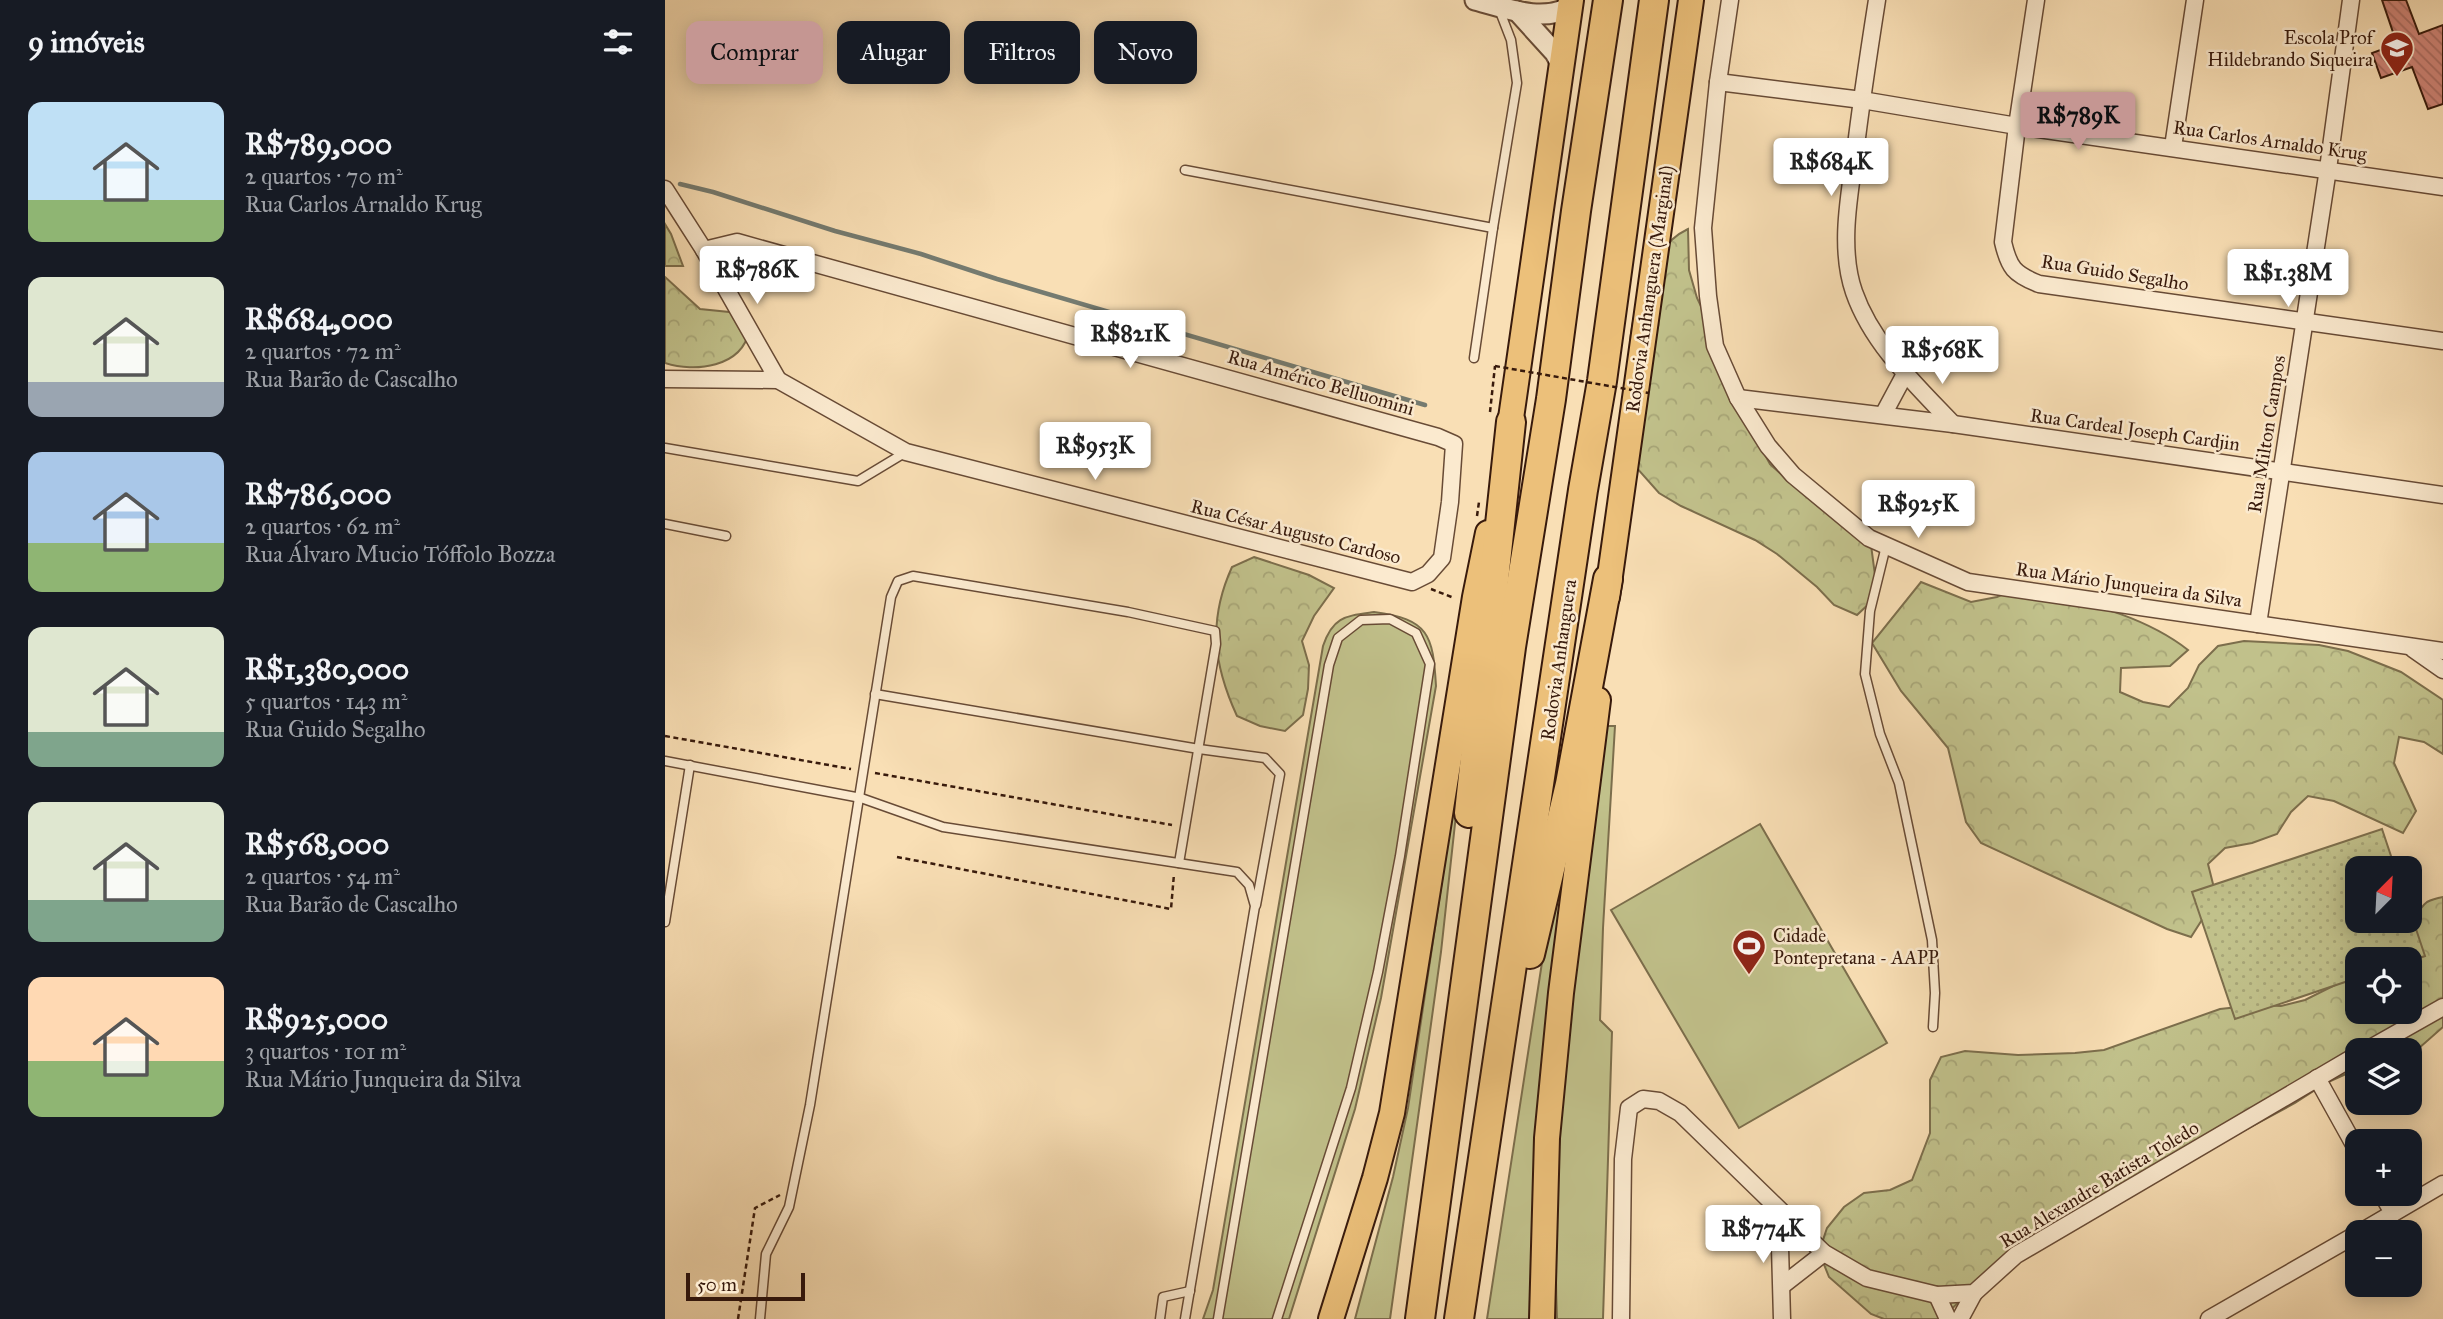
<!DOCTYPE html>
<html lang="pt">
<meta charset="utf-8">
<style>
:root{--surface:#171b24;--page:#242831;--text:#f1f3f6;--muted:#9ea1a6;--accent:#c59692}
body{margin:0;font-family:"IM FELL Great Primer",serif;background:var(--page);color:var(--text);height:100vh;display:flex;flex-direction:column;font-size:26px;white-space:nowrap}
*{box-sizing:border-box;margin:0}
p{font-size:23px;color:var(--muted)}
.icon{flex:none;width:38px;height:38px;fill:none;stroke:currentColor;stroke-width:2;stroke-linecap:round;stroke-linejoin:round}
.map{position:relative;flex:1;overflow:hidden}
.panel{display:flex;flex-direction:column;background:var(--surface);width:665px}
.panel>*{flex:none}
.top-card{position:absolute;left:21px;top:21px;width:665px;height:63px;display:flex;gap:14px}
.needle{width:46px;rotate:24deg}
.buttons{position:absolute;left:1680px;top:856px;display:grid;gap:14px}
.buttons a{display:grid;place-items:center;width:77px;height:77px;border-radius:14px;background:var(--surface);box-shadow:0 4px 18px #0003;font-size:35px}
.scale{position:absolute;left:21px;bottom:18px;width:119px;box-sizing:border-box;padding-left:7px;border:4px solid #381a0c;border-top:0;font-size:19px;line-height:24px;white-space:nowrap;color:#381a0c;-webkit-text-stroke:5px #fbeacf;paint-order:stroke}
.price{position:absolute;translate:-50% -60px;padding:0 16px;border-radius:7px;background:#fff;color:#222;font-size:23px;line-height:46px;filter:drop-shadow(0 2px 4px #0008)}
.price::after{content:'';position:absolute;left:50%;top:42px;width:21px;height:16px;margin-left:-10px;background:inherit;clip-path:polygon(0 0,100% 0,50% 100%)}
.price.current{background:var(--accent);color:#111}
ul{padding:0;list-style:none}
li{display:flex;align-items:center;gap:21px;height:175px;padding:0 28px}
li span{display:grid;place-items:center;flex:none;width:196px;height:140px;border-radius:14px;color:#555}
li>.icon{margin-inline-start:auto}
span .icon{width:84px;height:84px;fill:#fffc;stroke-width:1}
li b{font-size:30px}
h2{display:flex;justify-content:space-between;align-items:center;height:84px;padding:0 28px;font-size:30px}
.tag{padding:0 24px;border-radius:14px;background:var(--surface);box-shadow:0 4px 18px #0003;font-size:24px;line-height:63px}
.tag.current{background:var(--accent);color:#111}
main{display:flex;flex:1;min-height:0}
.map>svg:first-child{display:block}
.grass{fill:#c1c18b;stroke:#7c6e4c;stroke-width:2}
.forest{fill:url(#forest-crowns);stroke:#7c6e4c;stroke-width:2}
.park{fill:url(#park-dots);stroke:#7c6e4c;stroke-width:2}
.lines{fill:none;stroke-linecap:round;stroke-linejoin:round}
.stream{stroke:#757b70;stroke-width:4.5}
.building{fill:url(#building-back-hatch);stroke:#381a0c;stroke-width:2}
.service-casing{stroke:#684b36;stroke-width:11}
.minor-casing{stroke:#684b36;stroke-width:19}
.tertiary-casing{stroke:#684b36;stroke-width:23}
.trunk-casing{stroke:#381a0c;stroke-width:28}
.motorway-casing{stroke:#381a0c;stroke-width:32}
.path{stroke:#381a0c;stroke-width:2.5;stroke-dasharray:5 3.5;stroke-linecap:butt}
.service{stroke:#fbeacf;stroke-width:8}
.minor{stroke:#fbeacf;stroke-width:16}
.tertiary{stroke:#fbeacf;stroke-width:19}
.trunk{stroke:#ecc07a;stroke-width:24}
.motorway{stroke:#ecc07a;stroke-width:28}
.path-bridge{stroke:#381a0c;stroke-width:2.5;stroke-dasharray:5 3.5;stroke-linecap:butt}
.labels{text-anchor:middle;stroke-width:5;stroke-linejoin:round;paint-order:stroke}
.poi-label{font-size:19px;fill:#381a0c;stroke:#fbeacf;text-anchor:end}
.street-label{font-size:19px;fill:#381a0c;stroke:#fbeacf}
</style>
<main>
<section class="panel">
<h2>9 imóveis<svg class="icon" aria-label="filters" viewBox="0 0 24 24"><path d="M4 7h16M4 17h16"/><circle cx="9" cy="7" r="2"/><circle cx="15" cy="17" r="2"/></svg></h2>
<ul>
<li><span style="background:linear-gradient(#bfe0f5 70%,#8fb573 0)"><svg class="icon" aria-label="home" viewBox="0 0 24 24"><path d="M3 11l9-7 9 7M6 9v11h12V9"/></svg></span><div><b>R$789,000</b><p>2 quartos · 70 m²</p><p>Rua Carlos Arnaldo Krug</p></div></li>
<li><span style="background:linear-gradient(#dfe7d0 75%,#9aa5b1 0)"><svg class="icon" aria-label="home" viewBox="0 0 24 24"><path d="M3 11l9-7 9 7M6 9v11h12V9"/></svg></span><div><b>R$684,000</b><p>2 quartos · 72 m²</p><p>Rua Barão de Cascalho</p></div></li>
<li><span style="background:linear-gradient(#a9c7e8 65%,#8fb573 0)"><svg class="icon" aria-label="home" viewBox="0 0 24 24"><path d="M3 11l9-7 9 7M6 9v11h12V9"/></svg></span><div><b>R$786,000</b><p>2 quartos · 62 m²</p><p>Rua Álvaro Mucio Tóffolo Bozza</p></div></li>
<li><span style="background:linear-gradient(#dfe7d0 75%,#7fa58c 0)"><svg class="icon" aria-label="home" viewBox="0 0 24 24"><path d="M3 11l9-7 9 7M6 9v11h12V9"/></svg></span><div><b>R$1,380,000</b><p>5 quartos · 143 m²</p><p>Rua Guido Segalho</p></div></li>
<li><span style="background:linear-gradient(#dfe7d0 70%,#7fa58c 0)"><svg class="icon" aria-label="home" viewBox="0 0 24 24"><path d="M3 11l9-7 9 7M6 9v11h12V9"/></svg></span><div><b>R$568,000</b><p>2 quartos · 54 m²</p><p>Rua Barão de Cascalho</p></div></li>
<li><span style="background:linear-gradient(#ffd9b3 60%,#8fb573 0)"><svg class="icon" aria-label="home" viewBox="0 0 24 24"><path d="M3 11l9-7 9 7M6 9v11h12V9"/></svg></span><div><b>R$925,000</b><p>3 quartos · 101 m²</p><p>Rua Mário Junqueira da Silva</p></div></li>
</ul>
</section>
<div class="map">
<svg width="1778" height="1319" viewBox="0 0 1778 1319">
<defs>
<pattern id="forest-crowns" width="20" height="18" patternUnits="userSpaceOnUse" patternTransform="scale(1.75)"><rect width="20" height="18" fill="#c1c18b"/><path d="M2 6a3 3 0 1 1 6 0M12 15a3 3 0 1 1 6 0" fill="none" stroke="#a7a577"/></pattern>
<pattern id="park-dots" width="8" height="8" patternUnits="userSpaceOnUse" patternTransform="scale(1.75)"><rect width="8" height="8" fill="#c1c18b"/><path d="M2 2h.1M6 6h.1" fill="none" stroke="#a7a577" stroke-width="1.8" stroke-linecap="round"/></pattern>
<pattern id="building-back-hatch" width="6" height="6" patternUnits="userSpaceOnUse" patternTransform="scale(1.75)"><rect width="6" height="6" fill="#cf8477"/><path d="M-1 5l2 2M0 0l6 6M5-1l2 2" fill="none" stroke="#a96b60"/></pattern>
</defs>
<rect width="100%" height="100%" fill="#f9dfb5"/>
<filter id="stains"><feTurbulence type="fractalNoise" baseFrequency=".00286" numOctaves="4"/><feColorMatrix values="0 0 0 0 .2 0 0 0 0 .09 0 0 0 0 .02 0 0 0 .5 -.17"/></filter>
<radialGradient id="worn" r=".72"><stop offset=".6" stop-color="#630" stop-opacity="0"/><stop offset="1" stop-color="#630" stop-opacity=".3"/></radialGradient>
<g class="grass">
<path d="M709 612C764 619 768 635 771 686L716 998 690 1109 624 1319H538L548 1290 658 646C668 616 681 616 709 612Z"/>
<path d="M802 714 776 952 725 1319H690L728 1177 743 1108Z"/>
<path d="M938 726H950L938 928 935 1020 947 1032 938 1319H892C884 1121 916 923 938 726Z"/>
<path d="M909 798 868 1319H822L878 956Z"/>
<path d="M1095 824 1222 1043 1074 1128 946 910Z"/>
</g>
<g class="forest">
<path d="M0 224 6 234 18 266H0Z"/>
<path d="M1023 229 1024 270 1032 298 1066 369 1092 440 1105 464 1127 484 1206 545 1210 575 1209 599 1192 615 1169 605 1152 587 1112 554 1090 540 1016 506 994 493 962 457C963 432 966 406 965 381 965 372 963 363 964 355 966 313 982 248 1023 229Z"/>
<path d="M0 277 35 309 74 313 84 331C77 367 30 373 0 363Z"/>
<path d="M589 557 644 575 669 588 649 616 637 641 644 665 643 689 638 715 620 731 595 726 572 716C548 664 543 620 567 567Z"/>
<path d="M1256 582 1306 602 1332 597 1355 586C1412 601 1476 613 1523 650L1505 666 1456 668 1455 692 1478 702 1504 707 1523 688 1534 665 1553 646 1579 641 1654 645 1683 651 1736 672 1778 700V754L1759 742 1734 737 1729 763 1751 811 1738 833 1669 801 1643 796 1626 812 1612 834 1587 843 1560 848 1543 864 1549 888 1540 915 1526 937 1502 929 1316 843 1301 822 1283 748 1236 691 1207 643Z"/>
<path d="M1778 897V1027L1753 1049 1745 1053V1050H1692V1069L1661 1083 1630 1103 1338 1260 1276 1319H1219L1206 1314 1164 1277 1154 1252 1162 1228 1179 1207 1199 1193 1225 1190 1247 1180 1265 1133V1080L1276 1057 1300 1051 1353 1055 1410 1053 1439 1050 1555 1009 1592 1005 1616 1006 1640 1000 1692 974V1012H1745C1745 985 1739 919 1762 902 1766 900 1773 898 1778 897Z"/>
</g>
<path class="park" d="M1717 829 1730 868H1692V920H1745V911L1760 956 1745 961V959H1692V978L1570 1019 1527 892Z"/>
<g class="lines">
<path class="stream" d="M15 184 48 192 170 231 256 254 332 279 760 405"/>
</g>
<path class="building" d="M1717 0H1741L1754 34 1778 25V104L1763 109 1747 67 1716 78 1707 53 1732 44Z"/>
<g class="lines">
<g class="service-casing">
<g id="service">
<path d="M520 170 828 228"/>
<path d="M809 358 828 228 852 83 846 40 834 9"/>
<path d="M0 448 193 481 241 452"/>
<path d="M0 524 61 536"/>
<path d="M1221 546 1205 611 1200 674 1215 734 1234 783 1267 940 1270 993 1268 1027"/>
<path d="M210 694 534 749 600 758 615 774 591 905"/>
<path d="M0 761 196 798 278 827 572 872 584 885 590 906 520 1319"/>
<path d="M0 922 25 765"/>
<path d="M95 1319 101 1254 124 1207 145 1105 226 597 233 581 248 576 463 612 550 631 551 644 514 863"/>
<path d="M495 1319 498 1297 525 1291"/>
<path d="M553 1319 664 665 673 638 696 620 725 619 751 633 765 664 735 856 713 972 686 1088 612 1319"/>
</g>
</g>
<g class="minor-casing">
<g id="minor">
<path d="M1065 0 1053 82 1038 228 1043 296 1050 346 1073 398 1103 446 1128 475 1204 538 1303 582 1778 651"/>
<path d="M1212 0C1204 51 1196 102 1190 154 1184 197 1174 249 1189 292 1207 344 1251 385 1288 424"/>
<path d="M1371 0 1352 126 1338 242C1344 268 1349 274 1374 284L1778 341"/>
<path d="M1053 82 1197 100 1352 126 1778 187"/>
<path d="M1508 147 1530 0"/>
<path d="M0 189 39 250 113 380"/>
<path d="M0 379 113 380 241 452 747 582 763 574 777 558 785 502 789 444 773 437 72 242 39 250"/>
<path d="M1073 398 1288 424 1778 495"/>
<path d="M1218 415 1240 374"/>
<path d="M1593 624 1663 169 1686 0"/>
<path d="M1748 649 1778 670"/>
<path d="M1702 1050 1778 1007"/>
<path d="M1652 1078 1692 1150"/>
<path d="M1717 1194 1728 1213"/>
<path d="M1114 1211 1117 1319"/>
<path d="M1696 1232 1778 1184"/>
<path d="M1118 1285 1159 1253"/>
<path d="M1272 1295 1283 1319"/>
<path d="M956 1319 958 1159 964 1108 978 1099 994 1101 1015 1113 1159 1253 1202 1278 1272 1295 1309 1293 1351 1255 1692 1055"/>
<path d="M1295 1319 1309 1293"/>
<path d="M1544 1319 1692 1234"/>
</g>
</g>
<g class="tertiary-casing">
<g id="tertiary">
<path d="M810 0C842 8 875 23 905 7"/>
<path d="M852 11 890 53 897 66"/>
</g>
</g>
<g class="trunk-casing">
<g id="trunk">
<path d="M843 439 906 0"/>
<path d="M942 597 1026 0"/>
<path d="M666 1319 710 1178 727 1113 810 597 823 533"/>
<path d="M877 1319 882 1138 896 993 933 700"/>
</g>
</g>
<g class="motorway-casing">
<g id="motorway">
<path d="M804 813 846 422"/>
<path d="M865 954 905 784 943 579"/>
<path d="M755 1319 846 647 886 399 911 211 943 0"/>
<path d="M794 1319 918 490 937 381 989 0"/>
</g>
</g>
<g class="path">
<path d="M825 412 830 366"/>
<path d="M812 516 814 502"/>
<path d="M766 589 789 598"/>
<path d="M0 736 186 769"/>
<path d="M210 773 507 825"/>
<path d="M232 857 506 909 509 874"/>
<path d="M73 1319 90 1208 115 1195"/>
</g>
<use href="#service" class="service"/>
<use href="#minor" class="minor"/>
<use href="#tertiary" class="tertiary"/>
<use href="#trunk" class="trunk"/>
<use href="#motorway" class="motorway"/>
<path class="path-bridge" d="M830 366 984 393"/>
</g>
<defs>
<g id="school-pin" transform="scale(1.75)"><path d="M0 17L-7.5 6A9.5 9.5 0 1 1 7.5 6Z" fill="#8f2418" stroke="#fbeacf"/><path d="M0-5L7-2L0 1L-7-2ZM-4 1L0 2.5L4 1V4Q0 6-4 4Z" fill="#fff"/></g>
<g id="stadium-pin" transform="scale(1.75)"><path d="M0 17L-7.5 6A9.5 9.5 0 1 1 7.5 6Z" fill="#8f2418" stroke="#fbeacf"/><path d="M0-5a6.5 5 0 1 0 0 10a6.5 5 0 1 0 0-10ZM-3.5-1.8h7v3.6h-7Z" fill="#fff"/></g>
</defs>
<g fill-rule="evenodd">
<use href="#school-pin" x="1732" y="48"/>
<use href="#stadium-pin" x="1084" y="946"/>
</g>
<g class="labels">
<g class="poi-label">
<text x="1708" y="44">Escola Prof<tspan x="1708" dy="22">Hildebrando Siqueira</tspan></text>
<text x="1108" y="942" text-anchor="start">Cidade<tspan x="1108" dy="22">Pontepretana - AAPP</tspan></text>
</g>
<g class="street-label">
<text transform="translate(1605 140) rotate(8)" y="7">Rua Carlos Arnaldo Krug</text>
<text transform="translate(1450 272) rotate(9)" y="7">Rua Guido Segalho</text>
<text transform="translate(984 289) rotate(-82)" y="7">Rodovia Anhanguera (Marginal)</text>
<text transform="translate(656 382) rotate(16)" y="7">Rua Américo Belluomini</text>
<text transform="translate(1470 429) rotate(8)" y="7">Rua Cardeal Joseph Cardjin</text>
<text transform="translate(1601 434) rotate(-81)" y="7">Rua Milton Campos</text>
<text transform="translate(631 531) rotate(14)" y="7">Rua César Augusto Cardoso</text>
<text transform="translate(1464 584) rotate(8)" y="7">Rua Mário Junqueira da Silva</text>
<text transform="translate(893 660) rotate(-82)" y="7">Rodovia Anhanguera</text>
<text transform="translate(1434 1184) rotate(-31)" y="7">Rua Alexandre Batista Toledo</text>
</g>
</g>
<rect width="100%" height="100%" filter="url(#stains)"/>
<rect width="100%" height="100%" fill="url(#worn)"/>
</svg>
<div class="buttons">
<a><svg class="needle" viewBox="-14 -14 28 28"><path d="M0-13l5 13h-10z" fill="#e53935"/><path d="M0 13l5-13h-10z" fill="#9ea1a6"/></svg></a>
<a><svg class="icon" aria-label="locate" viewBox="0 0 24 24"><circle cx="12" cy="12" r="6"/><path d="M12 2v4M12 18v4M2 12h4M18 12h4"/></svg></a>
<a><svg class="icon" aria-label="layers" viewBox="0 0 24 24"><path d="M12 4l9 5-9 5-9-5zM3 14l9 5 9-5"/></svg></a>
<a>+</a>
<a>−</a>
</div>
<div class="scale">50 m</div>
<b class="price current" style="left:1413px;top:152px">R$789K</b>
<b class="price" style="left:1166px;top:198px">R$684K</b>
<b class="price" style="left:92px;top:306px">R$786K</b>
<b class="price" style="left:1623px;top:309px">R$1.38M</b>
<b class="price" style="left:465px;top:370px">R$821K</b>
<b class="price" style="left:1277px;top:386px">R$568K</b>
<b class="price" style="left:430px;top:482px">R$953K</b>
<b class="price" style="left:1253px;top:540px">R$925K</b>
<b class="price" style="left:1098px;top:1265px">R$774K</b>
<div class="top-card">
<a class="tag current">Comprar</a>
<a class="tag">Alugar</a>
<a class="tag">Filtros</a>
<a class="tag">Novo</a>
</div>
</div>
</main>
